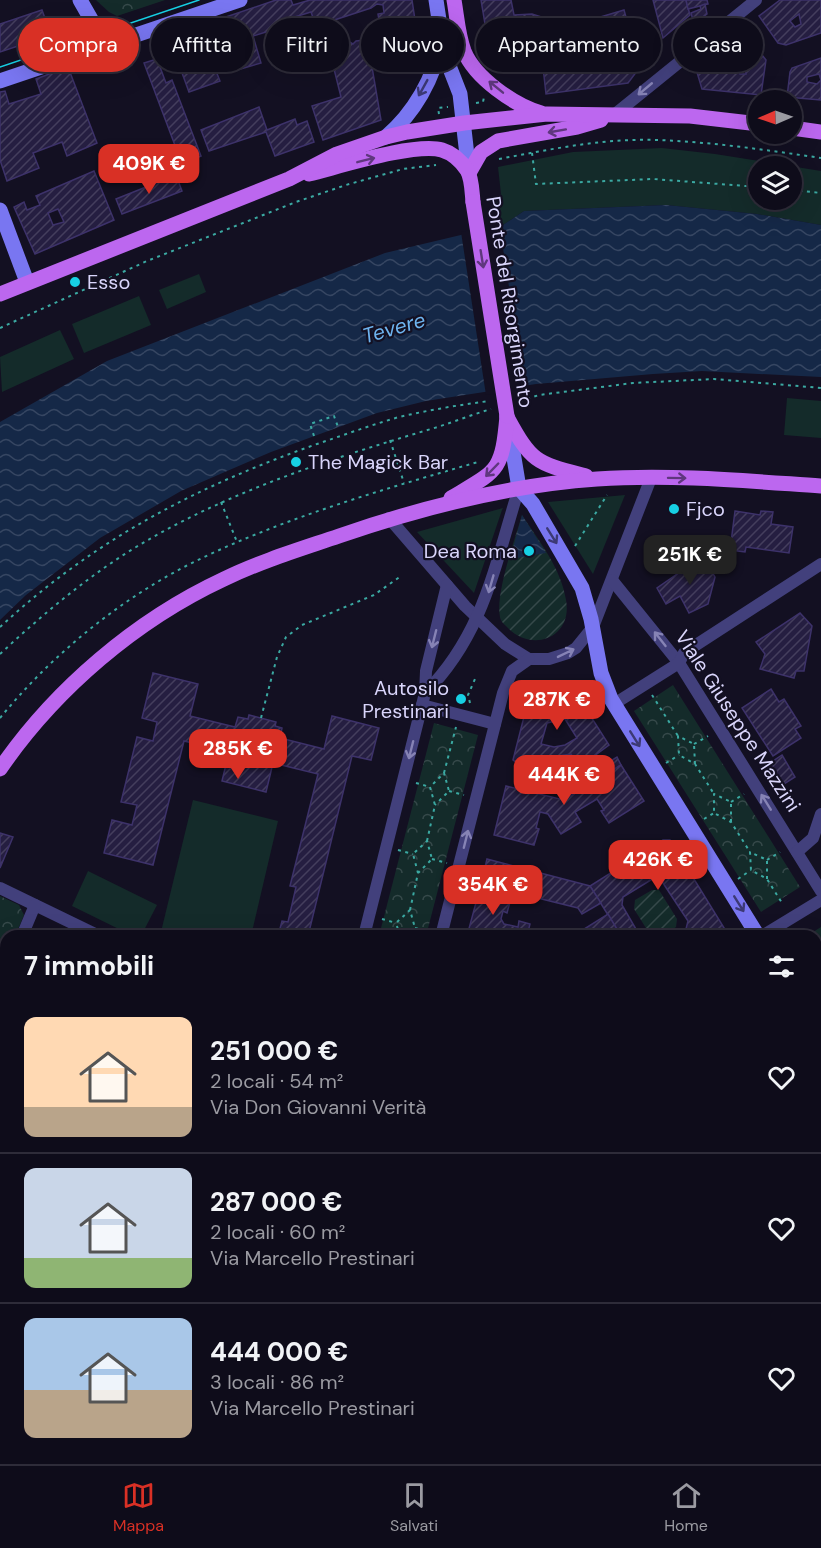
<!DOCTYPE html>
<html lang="it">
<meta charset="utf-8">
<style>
:root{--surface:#0e0c1a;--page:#1c1a27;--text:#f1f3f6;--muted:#9b9ba2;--line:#2e2c39;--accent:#d93025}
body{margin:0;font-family:"DM Sans",sans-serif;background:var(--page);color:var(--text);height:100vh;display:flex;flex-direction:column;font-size:22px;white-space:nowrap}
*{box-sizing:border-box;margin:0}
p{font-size:20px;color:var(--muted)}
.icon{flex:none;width:33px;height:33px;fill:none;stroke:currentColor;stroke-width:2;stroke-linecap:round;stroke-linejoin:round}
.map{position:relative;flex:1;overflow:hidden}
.drawer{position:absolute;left:0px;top:930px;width:822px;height:534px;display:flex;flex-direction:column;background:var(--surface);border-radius:18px 18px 0 0;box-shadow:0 6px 24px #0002,0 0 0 2px var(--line)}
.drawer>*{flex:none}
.banner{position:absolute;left:18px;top:18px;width:786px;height:54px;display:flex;gap:12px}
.needle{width:39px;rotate:268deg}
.fabs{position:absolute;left:748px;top:90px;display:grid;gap:12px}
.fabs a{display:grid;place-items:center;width:54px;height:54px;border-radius:50%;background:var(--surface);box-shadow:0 6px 24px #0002,0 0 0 2px var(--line);font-size:30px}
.price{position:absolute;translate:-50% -51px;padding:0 14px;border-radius:12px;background:var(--accent);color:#fff;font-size:20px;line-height:39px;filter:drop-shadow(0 2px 3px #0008)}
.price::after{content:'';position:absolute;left:50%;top:36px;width:18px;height:14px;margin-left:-9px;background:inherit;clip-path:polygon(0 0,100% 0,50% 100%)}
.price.on{background:#222;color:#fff}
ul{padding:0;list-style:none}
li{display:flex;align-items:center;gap:18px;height:150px;padding:0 24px}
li+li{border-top:2px solid var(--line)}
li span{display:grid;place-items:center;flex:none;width:168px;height:120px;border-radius:12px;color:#555}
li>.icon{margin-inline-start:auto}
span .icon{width:72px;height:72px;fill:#fffc;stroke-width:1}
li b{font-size:26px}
h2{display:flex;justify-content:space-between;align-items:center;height:72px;padding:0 24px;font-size:26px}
.tag{padding:0 21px;border-radius:27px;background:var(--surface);box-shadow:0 6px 24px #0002,0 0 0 2px var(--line);font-size:21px;line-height:54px}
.tag.on{background:var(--accent);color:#fff}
.dock{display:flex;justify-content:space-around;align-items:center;height:84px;border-top:2px solid var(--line);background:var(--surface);font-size:16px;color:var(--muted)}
.dock a{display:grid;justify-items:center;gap:3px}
.dock .on{color:var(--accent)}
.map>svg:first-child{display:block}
.grass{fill:#142b2a;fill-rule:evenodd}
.park{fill:url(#park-crowns)}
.garden{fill:url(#garden-furrows)}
.water{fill:url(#water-waves)}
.pier{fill:#131022}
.building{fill:url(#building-hatch);stroke:#3d326a;stroke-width:1.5;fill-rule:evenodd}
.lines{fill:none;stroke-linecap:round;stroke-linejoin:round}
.path{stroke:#3ba9a2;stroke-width:2;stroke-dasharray:3 4.5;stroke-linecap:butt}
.lane{stroke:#42407c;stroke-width:6}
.street{stroke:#42407c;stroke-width:12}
.secondary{stroke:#7976f1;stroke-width:15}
.primary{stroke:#bc67ef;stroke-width:15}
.tram{stroke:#17d0e4;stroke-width:1.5}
.primary-bridge{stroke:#bc67ef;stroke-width:15}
.oneway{stroke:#5f377e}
.oneway2{stroke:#3c3975}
.oneway3{stroke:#8683b5}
.poi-dot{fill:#17d0e4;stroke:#131022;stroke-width:2}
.labels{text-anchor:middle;stroke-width:4.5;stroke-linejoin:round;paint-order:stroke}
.poi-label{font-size:20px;fill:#d9d5fb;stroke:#131022;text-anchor:start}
.street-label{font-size:20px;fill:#d9d5fb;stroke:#131022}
.water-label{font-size:21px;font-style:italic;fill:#6eb4f0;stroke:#131022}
</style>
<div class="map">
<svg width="821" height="1464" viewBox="0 0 821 1464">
<defs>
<pattern id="park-crowns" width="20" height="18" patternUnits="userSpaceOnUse" patternTransform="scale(1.5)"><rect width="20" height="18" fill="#142b2a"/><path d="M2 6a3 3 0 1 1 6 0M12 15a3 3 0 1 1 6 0" fill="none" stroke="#36494a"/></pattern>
<pattern id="garden-furrows" width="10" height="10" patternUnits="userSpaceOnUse" patternTransform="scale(1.5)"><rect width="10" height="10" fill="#142b2a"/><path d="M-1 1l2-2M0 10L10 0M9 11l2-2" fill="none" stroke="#36494a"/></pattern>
<pattern id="water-waves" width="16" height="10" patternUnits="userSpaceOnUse" patternTransform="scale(1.5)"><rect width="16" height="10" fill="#152847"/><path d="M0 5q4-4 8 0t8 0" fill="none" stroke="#364662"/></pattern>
<pattern id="building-hatch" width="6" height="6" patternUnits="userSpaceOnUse" patternTransform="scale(1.5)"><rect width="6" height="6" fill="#251e41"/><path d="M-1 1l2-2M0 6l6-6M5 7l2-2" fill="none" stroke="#443e5d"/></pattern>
</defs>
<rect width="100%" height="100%" fill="#131022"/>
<g class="grass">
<path d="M662 148 715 154 821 171V225L757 214 666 205 524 211 503 225 495 200 501 194 498 167 573 152ZM759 166H792V200H759Z"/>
<path d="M199 274 206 292 167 309 159 290Z"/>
<path d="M139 296 151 325 84 353 72 324Z"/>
<path d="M60 330 74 359 2 392 0 357Z"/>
<path d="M787 398 821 401V438L784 435Z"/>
<path d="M625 495 593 574 548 502Z"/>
<path d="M503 508 502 510 474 593 417 532Z"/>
<path d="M193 800 278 821 251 936H160Z"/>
<path d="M88 871 157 905 141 936H133L72 906Z"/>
</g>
<g class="park">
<path d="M96 0H165L117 16 109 12Z"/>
<path d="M673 685 800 887 761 912 634 711Z"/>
<path d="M434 723 478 735 426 936H379Z"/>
<path d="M0 896 19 905 24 915 15 936H6V954L0 957Z"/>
<path d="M821 927V1004L816 996V936H807Z"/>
<path d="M0 983 6 985V1089L0 1091Z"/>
</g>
<g class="garden">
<path d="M522 515C539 541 561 568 566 600 573 638 532 653 508 628 504 624 501 622 500 617 495 594 515 539 522 515Z"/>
<path d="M652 890H659L677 919 676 927 663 936H651L634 909 635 900Z"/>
</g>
<g class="water">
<path d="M666 205 757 214 821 225V377L702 371 653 374 536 384 426 401 377 413 271 452 181 491 100 538 26 595 0 620V422L107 361 385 253 503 225 524 211Z"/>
<path d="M522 515 546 553 510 559Z"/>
</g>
<path class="pier" d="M499 223 525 389 486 395 461 232Z"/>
<g class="building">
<path d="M276 0H291L293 5 310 0H412L420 53 415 62 372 67 381 120 323 140 312 106 341 97 334 69 346 56 338 50 346 40 353 44 356 41 382 38 378 14 384 13 383 5 377 4 371 8 316 26 311 12 278 22 279 28 253 36 261 63 237 70 232 53 244 49 240 39 228 42 220 19Z"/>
<path d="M481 0H511L514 15 532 14 557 22 563 28 570 59 600 57 605 50 597 18 624 10 640 67 628 83 546 94 543 67H550L549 56 544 48 538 43 531 42 489 48Z"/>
<path d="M653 0H686L690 15 663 38Z"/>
<path d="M686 0H707L708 4 688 9Z"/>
<path d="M780 0H821V33L786 45 778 43 759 16ZM799 14 801 24 795 27 790 21Z"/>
<path d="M705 4 707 14 694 24 691 13 701 9 700 6Z"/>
<path d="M42 10 51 35 0 52V24Z"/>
<path d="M743 31 766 60 761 95 702 89 696 69ZM742 62 745 65 746 74H740L737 65Z"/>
<path d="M204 41 220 81 189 92 174 51Z"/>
<path d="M821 58V100L787 97 790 72 792 68ZM819 74 821 80 817 84 807 82V77Z"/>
<path d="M157 59 166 83 172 80 201 156 182 164 144 63Z"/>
<path d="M68 67 97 143 67 156 62 142 33 153 39 168 7 181 0 160V92L5 91 9 104 41 94 36 79Z"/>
<path d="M259 107 267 130 295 119 297 125 307 121 314 142 275 156 266 132 209 151 201 130Z"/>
<path d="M94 171 114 220 35 254 14 207 24 202 27 210 40 205 36 196ZM58 209 64 222 53 225 48 213Z"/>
<path d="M176 175 182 191 122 214 116 199Z"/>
<path d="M735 511 760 515 761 511 773 512 771 524 793 527 789 553 746 547 745 552 730 550Z"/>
<path d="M703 556 715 577 708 604 689 613 680 596 666 604 657 588Z"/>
<path d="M800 613 812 626 804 671H796L794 678 760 669 765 654 756 642Z"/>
<path d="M153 673 198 684 190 716 235 727 238 717 248 719 249 715 276 722 275 726 282 728 280 738 324 749 332 716 379 728 371 760 352 756 308 936H278L282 921 288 922 296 887 290 886 318 774 273 763 266 792 222 781 229 752 184 741 153 865 104 853 112 820 132 825 137 805 121 802 137 737 153 741 157 722 142 718Z"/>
<path d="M572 687 609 745 594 756 577 764 571 754 551 757 548 773 522 767 513 760 530 693 554 694ZM565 719 577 738 565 745 554 747 541 744 547 723Z"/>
<path d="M771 689 779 702 784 699 801 726 795 729 801 738 773 756 742 708Z"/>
<path d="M782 755 795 777 784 784 770 763Z"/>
<path d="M617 757 621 765 571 796 566 788Z"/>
<path d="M621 765 644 801 609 823 601 811 604 810 597 799 575 812 581 822 561 834 548 814 540 812 536 828 539 829 534 845 494 835 506 786 564 800Z"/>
<path d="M0 833 13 837 0 868Z"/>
<path d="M663 840H670L726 931 724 936H674L686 929 688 921 661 880 654 878 623 897 622 905 640 936H621L590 886Z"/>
<path d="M487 859 590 886 601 903 582 914 578 908 481 884Z"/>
<path d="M481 884 502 890 500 899 510 902 507 913 503 911 501 919 504 924 518 927 519 921 530 924 527 936H467Z"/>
<path d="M608 914 621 936H606L604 932 598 936H573Z"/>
<path d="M44 929 60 936H41Z"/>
<path d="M816 1109 821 1115V1124L816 1127Z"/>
<path d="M0 1158 6 1174V1227L0 1229Z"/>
<path d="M821 1176V1188L816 1191V1179Z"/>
<path d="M821 1188V1274L816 1277V1191Z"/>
<path d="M6 1241V1271L4 1272 2 1269 0 1270V1244Z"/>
<path d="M821 1274V1297L816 1289V1277Z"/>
<path d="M0 1285 6 1286V1327L0 1331Z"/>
<path d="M821 1302V1315L816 1325V1304Z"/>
<path d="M821 1315V1381L816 1378V1325Z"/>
<path d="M6 1375V1446L0 1448V1378Z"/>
<path d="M88 1458H114L116 1464H88L90 1463Z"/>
<path d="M211 1458H273L272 1464H190L211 1461Z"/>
<path d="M334 1458H378L401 1464H333Z"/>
<path d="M432 1458H455L453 1464H431Z"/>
<path d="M486 1458H520L533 1464H498Z"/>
<path d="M616 1458H642L640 1464H613Z"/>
<path d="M675 1458H700L697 1464H671Z"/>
<path d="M777 1458H807L806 1464H781Z"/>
</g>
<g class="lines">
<g class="path">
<path d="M480 49 489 55"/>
<path d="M476 103 483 102 484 97"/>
<path d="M439 114 438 108 448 107"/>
<path d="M532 153 536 184 653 179 759 187"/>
<path d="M499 159C552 149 604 138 658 140 712 142 767 150 821 158"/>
<path d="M792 190 821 193"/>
<path d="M0 328 147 261 296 202 346 185 403 169 436 165"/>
<path d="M518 398 530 396"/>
<path d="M520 401 539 395 633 383 714 379 821 388"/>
<path d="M314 436 310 424 334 416 338 427"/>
<path d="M390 440 404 483"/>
<path d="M221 502 237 542"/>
<path d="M575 546 607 495"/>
<path d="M0 627C94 540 197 486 317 444 344 435 371 425 399 417 429 410 459 405 489 401"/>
<path d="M0 654C40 617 82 581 128 552 221 494 326 460 431 429 451 423 471 415 491 409"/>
<path d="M652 695 678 736"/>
<path d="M470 703 468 695 475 679"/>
<path d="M0 718C50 657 115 603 186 566 276 520 381 490 478 462"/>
<path d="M261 718 277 657 286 637 302 625 374 595 401 576"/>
<path d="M694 744 708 736"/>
<path d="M666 763 679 755"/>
<path d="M695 764 694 744 678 736 679 755 695 764 714 794"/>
<path d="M444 773 456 727"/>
<path d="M416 783 430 787"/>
<path d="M449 791 464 795"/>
<path d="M731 802 744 794"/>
<path d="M704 819 714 813"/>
<path d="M731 822V802L714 794V813L731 822 750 852"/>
<path d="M427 841 435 805 430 787 444 773 449 791 435 805"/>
<path d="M398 850 413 854"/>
<path d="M432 859 447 863"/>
<path d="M767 860 780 852"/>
<path d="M738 879 751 870"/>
<path d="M767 879V860L750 852 751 870 767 879 782 903"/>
<path d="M410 910 418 873 413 854 427 841 432 859 418 873"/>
<path d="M382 919 396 923"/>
<path d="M415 928 430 932"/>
<path d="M802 933 804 936"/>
<path d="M400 936 396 923 410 910 415 928 406 936"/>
<path d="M821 960 818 959V977L821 979"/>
</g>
<path class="lane" d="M710 1464 713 1458"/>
<g class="street">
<path d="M614 115 756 0"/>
<path d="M389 518 465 606 505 644 529 659H549L568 653 576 648 593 627 651 478"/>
<path d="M612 580 679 663 821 891"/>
<path d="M425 693C484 634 495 564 519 488"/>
<path d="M614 704 679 663 684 653 696 645 821 564"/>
<path d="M422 705 495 724"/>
<path d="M797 852 813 838 821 814"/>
<path d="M0 888 99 936"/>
<path d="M22 936 35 905"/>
<path d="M364 936 425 693 426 671 447 585"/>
<path d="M441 936 503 693 512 671 529 659"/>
<path d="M762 936 821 900"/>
<path d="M0 975 6 978"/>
<path d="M4 1094 6 1101"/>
<path d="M816 1150 821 1147"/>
<path d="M0 1354 6 1351"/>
<path d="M816 1394 821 1396"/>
<path d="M816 1431 821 1434"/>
<path d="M149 1458 151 1464"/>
<path d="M284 1464 286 1458"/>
<path d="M316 1464 317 1458"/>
<path d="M588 1464 591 1458"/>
</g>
<g class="secondary">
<path d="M80 0 92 21 120 39"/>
<path d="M436 0 444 53 460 94 469 173"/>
<path d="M0 81 240 0"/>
<path d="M386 137C413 114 435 78 440 42"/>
<path d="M0 210 27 282"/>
<path d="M508 422 519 488 533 504 582 588 591 619 601 673 611 699 758 936"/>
<path d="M816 1030 821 1038"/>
</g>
<g class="primary">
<path d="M454 0C457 17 458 35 464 51 475 78 514 105 541 113"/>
<path d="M792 128 821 132"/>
<path d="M469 173 481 152 498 141 577 127 601 120"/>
<path d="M309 174C338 167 416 142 442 150 452 153 461 161 467 170 472 178 472 192 473 202"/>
<path d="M0 294 289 179 337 154 386 137 407 132 464 123 547 114 690 116 759 124"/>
<path d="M507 417C532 463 536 463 586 476"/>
<path d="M451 498C498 470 502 472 507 416"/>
<path d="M0 769C55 689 136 620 224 579 261 561 301 549 339 536 423 507 509 485 597 479 672 474 747 481 821 486"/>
</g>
<path class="tram" d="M0 67 199 0"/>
<path class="primary-bridge" d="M473 202 507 416"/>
</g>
<defs><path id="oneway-shaft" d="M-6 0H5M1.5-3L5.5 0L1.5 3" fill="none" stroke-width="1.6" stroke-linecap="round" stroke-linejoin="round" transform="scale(1.5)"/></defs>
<g class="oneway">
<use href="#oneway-shaft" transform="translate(496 87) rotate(-141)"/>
<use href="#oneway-shaft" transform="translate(557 131) rotate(170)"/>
<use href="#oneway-shaft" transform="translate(366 160) rotate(-14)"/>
<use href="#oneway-shaft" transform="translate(482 259) rotate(81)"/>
<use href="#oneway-shaft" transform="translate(492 470) rotate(134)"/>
<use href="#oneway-shaft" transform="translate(677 478) rotate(1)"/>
</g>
<g class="oneway2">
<use href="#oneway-shaft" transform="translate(423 88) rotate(119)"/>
<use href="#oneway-shaft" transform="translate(552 536) rotate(58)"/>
<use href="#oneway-shaft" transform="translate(635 739) rotate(58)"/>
<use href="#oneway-shaft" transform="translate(739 904) rotate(58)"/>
</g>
<g class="oneway3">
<use href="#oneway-shaft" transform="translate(645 89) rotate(140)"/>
<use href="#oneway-shaft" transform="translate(491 584) rotate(106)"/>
<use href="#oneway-shaft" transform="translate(434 639) rotate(104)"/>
<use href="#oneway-shaft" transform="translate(660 639) rotate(-128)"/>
<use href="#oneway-shaft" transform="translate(566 653) rotate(-26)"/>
<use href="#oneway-shaft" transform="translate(411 750) rotate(104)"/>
<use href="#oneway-shaft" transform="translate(766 802) rotate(-122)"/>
<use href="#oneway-shaft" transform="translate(466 839) rotate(-76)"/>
</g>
<g class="poi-dot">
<circle cx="75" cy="282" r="6"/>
<circle cx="296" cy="462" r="6"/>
<circle cx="674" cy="509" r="6"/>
<circle cx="529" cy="551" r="6"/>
<circle cx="461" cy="699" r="6"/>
</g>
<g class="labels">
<g class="poi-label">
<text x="87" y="289">Esso</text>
<text x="308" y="469">The Magick Bar</text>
<text x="686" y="516">Fjco</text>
<text x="517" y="558" text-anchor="end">Dea Roma</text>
<text x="449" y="695" text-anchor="end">Autosilo<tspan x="449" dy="23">Prestinari</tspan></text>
</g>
<g class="street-label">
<text transform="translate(510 302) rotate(81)" y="7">Ponte del Risorgimento</text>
<text transform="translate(738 721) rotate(57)" y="7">Viale Giuseppe Mazzini</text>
</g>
<g class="water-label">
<text transform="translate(394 328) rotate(-16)" y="7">Tevere</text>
</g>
</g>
</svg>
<div class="fabs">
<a><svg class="needle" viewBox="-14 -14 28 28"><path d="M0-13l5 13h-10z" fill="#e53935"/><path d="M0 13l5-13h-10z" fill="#9b9ba2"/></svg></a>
<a><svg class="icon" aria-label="layers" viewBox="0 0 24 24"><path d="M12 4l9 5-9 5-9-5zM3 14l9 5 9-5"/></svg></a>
</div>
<b class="price" style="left:149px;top:195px">409K €</b>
<b class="price on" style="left:690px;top:586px">251K €</b>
<b class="price" style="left:557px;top:731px">287K €</b>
<b class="price" style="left:238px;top:780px">285K €</b>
<b class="price" style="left:564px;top:806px">444K €</b>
<b class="price" style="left:658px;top:891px">426K €</b>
<b class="price" style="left:493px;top:916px">354K €</b>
<div class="banner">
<a class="tag on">Compra</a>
<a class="tag">Affitta</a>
<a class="tag">Filtri</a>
<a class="tag">Nuovo</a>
<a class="tag">Appartamento</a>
<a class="tag">Casa</a>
</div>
<section class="drawer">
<h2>7 immobili<svg class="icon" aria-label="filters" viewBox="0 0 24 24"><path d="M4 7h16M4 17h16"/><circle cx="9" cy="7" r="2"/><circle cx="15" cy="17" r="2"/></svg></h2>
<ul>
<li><span style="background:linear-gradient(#ffd9b3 75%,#b9a48a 0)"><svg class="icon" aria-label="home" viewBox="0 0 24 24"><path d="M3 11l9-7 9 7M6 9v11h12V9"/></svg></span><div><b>251 000 €</b><p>2 locali · 54 m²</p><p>Via Don Giovanni Verità</p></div><svg class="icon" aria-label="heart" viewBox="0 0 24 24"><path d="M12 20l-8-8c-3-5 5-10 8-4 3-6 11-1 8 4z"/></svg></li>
<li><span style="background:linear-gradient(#c9d6e8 75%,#8fb573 0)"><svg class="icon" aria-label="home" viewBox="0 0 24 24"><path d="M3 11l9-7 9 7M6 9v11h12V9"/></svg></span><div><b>287 000 €</b><p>2 locali · 60 m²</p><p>Via Marcello Prestinari</p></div><svg class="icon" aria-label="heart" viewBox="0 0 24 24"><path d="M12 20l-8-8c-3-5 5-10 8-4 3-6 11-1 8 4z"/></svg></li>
<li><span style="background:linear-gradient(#a9c7e8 60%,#b9a48a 0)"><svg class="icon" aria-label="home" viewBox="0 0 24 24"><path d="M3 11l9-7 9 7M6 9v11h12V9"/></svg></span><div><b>444 000 €</b><p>3 locali · 86 m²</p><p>Via Marcello Prestinari</p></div><svg class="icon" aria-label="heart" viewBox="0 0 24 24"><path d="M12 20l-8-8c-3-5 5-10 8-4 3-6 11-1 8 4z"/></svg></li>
</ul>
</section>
</div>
<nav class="dock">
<a class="on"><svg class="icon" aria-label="map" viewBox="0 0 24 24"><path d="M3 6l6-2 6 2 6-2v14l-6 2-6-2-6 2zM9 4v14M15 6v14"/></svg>Mappa</a>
<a><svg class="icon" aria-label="saved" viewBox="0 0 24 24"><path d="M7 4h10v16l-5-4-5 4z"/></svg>Salvati</a>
<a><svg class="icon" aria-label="home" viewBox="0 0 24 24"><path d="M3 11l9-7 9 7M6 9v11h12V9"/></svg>Home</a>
</nav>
